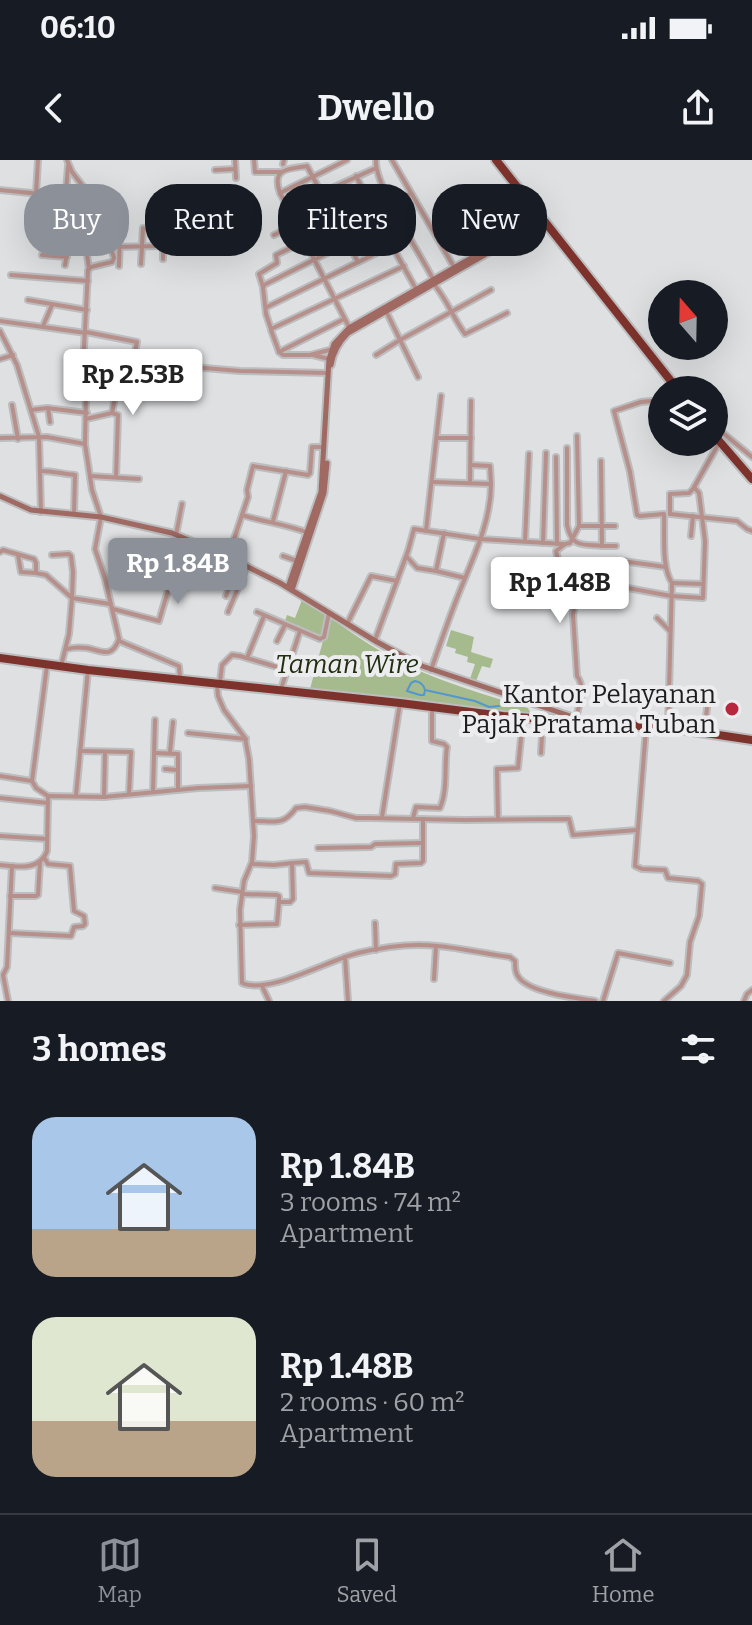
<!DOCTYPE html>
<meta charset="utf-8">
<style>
:root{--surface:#171b24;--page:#242831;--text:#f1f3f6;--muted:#9ea1a6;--line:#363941;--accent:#8c9099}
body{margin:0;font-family:Bitter,serif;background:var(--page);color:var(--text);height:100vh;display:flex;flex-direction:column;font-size:30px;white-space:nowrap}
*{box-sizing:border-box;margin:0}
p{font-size:26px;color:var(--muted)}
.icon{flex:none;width:44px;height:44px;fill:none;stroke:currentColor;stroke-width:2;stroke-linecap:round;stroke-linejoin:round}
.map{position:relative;height:841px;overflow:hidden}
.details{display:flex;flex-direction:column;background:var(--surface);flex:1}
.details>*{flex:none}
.banner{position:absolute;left:24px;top:24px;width:704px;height:72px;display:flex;gap:16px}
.needle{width:52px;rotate:340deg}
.tools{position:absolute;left:648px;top:120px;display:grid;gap:16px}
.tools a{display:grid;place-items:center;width:80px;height:80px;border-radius:50%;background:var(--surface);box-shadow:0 8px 32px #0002;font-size:40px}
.price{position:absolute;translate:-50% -68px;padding:0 18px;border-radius:8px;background:#fff;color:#222;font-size:26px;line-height:52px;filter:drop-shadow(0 2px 4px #0008)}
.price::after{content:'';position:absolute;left:50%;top:48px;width:24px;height:18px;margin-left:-12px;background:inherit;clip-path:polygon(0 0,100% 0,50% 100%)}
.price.current{background:var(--accent);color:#fff}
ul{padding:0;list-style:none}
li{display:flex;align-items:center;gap:24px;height:200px;padding:0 32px}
li span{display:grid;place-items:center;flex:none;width:224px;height:160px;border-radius:24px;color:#555}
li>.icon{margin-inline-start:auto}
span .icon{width:96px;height:96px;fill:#fffc;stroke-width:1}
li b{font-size:34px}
h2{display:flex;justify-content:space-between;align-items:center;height:96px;padding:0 32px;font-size:34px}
.tag{padding:0 28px;border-radius:32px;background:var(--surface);box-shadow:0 8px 32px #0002;font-size:28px;line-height:72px}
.tag.current{background:var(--accent);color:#fff}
.status{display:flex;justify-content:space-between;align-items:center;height:56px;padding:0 40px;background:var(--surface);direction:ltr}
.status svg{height:22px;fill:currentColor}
header{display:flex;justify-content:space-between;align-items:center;height:104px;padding:0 32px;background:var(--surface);font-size:36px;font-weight:700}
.tab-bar{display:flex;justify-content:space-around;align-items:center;height:112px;border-top:2px solid var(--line);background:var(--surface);font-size:22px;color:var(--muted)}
.tab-bar a{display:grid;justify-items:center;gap:4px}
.tab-bar .current{color:var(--accent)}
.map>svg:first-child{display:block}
.green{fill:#a5bb8d}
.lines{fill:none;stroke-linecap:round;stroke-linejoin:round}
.stream{stroke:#5397cd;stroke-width:2}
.street-casing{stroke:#bcbdbf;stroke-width:8}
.secondary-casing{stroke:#bcbdbf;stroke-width:9}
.highway-casing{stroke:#bcbdbf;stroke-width:12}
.street{stroke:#b7908b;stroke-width:4}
.secondary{stroke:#a06962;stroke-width:5}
.highway{stroke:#7e322c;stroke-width:8}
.poi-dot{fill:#b8273d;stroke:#ededf0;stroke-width:3}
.labels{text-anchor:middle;stroke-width:8;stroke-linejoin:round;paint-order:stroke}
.park-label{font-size:26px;font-style:italic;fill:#212f10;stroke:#ededf0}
.poi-label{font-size:26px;fill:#1d1d1e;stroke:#ededf0;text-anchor:end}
</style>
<div class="status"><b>06:10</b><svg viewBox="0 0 49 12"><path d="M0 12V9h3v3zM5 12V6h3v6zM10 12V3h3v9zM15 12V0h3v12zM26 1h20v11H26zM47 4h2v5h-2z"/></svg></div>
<header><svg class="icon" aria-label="back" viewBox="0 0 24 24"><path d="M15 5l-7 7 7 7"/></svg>Dwello<svg class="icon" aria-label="share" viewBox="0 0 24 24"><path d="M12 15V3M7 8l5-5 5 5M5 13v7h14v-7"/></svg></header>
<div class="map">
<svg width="752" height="841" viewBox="0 0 752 841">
<rect width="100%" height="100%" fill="#dfe0e2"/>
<g class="green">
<path d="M302 440C333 458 361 481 392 498 434 520 482 534 528 548L530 552 527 554 310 529 324 477 284 464 287 455 295 458Z"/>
<path d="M451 470 474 477 471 492 493 499 490 508 482 506 476 521 470 519 475 504 467 502 468 497 455 493 456 489 446 486Z"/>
</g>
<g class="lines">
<g class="stream">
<path d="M415 521C420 522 424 525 425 530L424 535H420L407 531 411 523Z"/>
<path d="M425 530 475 541 489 547 499 546"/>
</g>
<g class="street-casing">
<g id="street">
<path d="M235 0 236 18"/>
<path d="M254 0 255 12H281"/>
<path d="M376 0C374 25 420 93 433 119"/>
<path d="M392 0 454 107"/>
<path d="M283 4 284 0"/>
<path d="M215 10 235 9"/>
<path d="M356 16 392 86 416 129"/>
<path d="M0 30 62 36 66 31 68 6"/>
<path d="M280 33 347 0"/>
<path d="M36 34 38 0"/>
<path d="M391 43 410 34"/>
<path d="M288 48 376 8"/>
<path d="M55 54 60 36"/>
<path d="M376 56 393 48"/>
<path d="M381 66 264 125 263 128 266 154 271 169 404 106"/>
<path d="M274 75 363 31"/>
<path d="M86 87 89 109"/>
<path d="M112 87 163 86V69L166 65C185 68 220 61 232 68"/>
<path d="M68 91C77 91 83 87 92 85 97 83 104 83 110 82"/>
<path d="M42 95 67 97"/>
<path d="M163 99V86"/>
<path d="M141 104 143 68"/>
<path d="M65 105 71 72"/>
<path d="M119 106 120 71"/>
<path d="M11 115 88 121"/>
<path d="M432 122C446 137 453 158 465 174L507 153"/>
<path d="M263 127 259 114 277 103 276 95 372 48"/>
<path d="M28 140 87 150"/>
<path d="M267 147 409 77"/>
<path d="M386 151 418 217"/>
<path d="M0 161 86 173"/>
<path d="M43 166 52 145"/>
<path d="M349 167 280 33C271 8 288 9 307 6L358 102"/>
<path d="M271 170 279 192 283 195H310L333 189"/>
<path d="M0 171 17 205 39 277 41 352"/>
<path d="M86 172 137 182 133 202"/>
<path d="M279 192 344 159"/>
<path d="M84 193 99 195 98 204 110 207V217L119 218 112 253"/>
<path d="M313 195 329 199"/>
<path d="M376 195 400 180 491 130"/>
<path d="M0 199 13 195"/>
<path d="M119 218H129L133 202 240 211 328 213"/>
<path d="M662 240 641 242 614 251 630 312 637 355 640 356 664 354C665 373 661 407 672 423L668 566"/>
<path d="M12 245 18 279"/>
<path d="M48 248 50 262"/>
<path d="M31 250 47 248 87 253"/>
<path d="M86 259 112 253 118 255 116 317"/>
<path d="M714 271 723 273 752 297"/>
<path d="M577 276 579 366H615"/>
<path d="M0 278 47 277 85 284"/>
<path d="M437 278H471"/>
<path d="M567 288V365C572 388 582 384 602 386"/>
<path d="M556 297 557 384"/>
<path d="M601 301 602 386H616"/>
<path d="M471 305 490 306 491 324"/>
<path d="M41 311C53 311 63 314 75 315L74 354"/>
<path d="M90 316 139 319"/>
<path d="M470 323 471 241"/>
<path d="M670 354V334L689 333 693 329 719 283"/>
<path d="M670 354 737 361 747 369 752 371"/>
<path d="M242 355C264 362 284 364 306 372"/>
<path d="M273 361 286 311"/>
<path d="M426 371 441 236"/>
<path d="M444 373 436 411 465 418"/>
<path d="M176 375 182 344"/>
<path d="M691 376 693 356"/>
<path d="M525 381 529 294"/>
<path d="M543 383 546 293"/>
<path d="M0 392 3 390 34 399 36 403V413L46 415 72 438 69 474 61 506"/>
<path d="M18 395 21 412 36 413"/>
<path d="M52 395 69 394 71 396 73 412 72 438 110 444"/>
<path d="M283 396 297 401"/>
<path d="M228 397 248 337 247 330 253 306 308 315 310 313 312 287H324"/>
<path d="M407 397 417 408 436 411"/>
<path d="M622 401 666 407"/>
<path d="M672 423 703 424"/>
<path d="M617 426 671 436 703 438 705 381 699 333 694 327"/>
<path d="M226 436 239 402"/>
<path d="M113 449 159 461 172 417 203 426 217 393"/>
<path d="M228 452 247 406"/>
<path d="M257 452 320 479 324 477 329 453"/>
<path d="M657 458 670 471"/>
<path d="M347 464 371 416 397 421"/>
<path d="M375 480 408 391 414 369 480 379 563 384"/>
<path d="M119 481 179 506 180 518"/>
<path d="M277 481 285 465"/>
<path d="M67 489C74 487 79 487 87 488 102 491 112 499 119 479L105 419 95 389 101 357 92 330 85 284 86 233 84 188 88 110 91 107 112 102 114 98 98 46 72 12 67 0"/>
<path d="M247 498 264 456"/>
<path d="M47 505 32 621 36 628 48 636"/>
<path d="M431 510C440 484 449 458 459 433 473 398 491 362 491 324L433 322"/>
<path d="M220 522 222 505 232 495 240 496 287 510"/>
<path d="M217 525 218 536 224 550 245 578 249 599 254 676 252 702 244 721 240 750 242 823C269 835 328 800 358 793 383 787 412 783 437 786 462 788 486 794 510 797L515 801C515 808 515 814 520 819 533 833 576 838 595 841"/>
<path d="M281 529 300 471"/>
<path d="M576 558C579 545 586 527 577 516L573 455 576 437 579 435 612 443 617 426 578 415 571 408 559 404 556 391 565 384 570 383 579 366"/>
<path d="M646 569 635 706 642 709 665 710 668 718 698 721 702 724 699 756 690 782 687 815 681 826 664 841"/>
<path d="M704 572 709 533"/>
<path d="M188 573 246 579"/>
<path d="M80 591 131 592 129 634"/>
<path d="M170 592 173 562"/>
<path d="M155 593 178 594V630"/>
<path d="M541 593 543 560"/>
<path d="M165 609 177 610"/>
<path d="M0 616 32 621"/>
<path d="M153 632 155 560"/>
<path d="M76 635 88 510"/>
<path d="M104 637 105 592"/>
<path d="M0 638 48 643"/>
<path d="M382 657 400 543"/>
<path d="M413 658 416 647 440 648C448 629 444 607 447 587L444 584 432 581V547"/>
<path d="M498 659 497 609 518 608 523 558"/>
<path d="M254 661C275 661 283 666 296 648L305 647 330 651 356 658H368L465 660 569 659 573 675 637 670"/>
<path d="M0 676 47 679"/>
<path d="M318 688 371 687 375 684 422 683"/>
<path d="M252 704 274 705 292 703"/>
<path d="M0 705C17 707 40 711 47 691L48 636 104 637 198 628 251 626"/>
<path d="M215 728 242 732"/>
<path d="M242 734 277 735 279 736V742"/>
<path d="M10 736H35L38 735 40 702"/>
<path d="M375 763 376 790"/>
<path d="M239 765 277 764 279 742H290L293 739 292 703 306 702 309 713 391 716 395 714 396 704 421 703 423 701V659"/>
<path d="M9 773 71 776 74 767 83 766 85 764 84 756 74 751 70 706 48 704 45 699"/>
<path d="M345 797 348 841"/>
<path d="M434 819 436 786"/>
<path d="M262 826 269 841"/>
<path d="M8 841 3 815 7 807 12 706"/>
<path d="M603 841 618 793 670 803"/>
<path d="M744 841 747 834 752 830"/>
</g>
</g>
<g class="secondary-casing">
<g id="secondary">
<path d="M331 205C333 192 339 182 348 173L544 61"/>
<path d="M0 336 31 350 101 357 172 373 228 397 280 423 377 482 422 506 579 559"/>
<path d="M288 427 321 332 329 199 334 184 349 168 541 58"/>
<path d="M292 430 324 333 327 303"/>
</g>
</g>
<g class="highway-casing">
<g id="highway">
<path d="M496 0 678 230"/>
<path d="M714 275 752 319"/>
<path d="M0 498 88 510 400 543 503 556 679 569 752 580"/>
</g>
</g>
<use href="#street" class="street"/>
<use href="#secondary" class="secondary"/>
<use href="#highway" class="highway"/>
</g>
<circle class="poi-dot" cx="732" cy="549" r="8"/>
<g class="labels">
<g class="park-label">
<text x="347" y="513">Taman Wire</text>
</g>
<g class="poi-label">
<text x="716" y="543">Kantor Pelayanan<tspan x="716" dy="30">Pajak Pratama Tuban</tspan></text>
</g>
</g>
</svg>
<div class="tools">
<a><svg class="needle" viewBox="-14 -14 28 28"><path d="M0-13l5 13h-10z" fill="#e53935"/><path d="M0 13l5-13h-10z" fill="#9ea1a6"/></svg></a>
<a><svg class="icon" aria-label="layers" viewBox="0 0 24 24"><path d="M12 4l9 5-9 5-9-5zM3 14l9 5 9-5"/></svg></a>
</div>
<b class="price" style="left:133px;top:257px">Rp 2.53B</b>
<b class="price current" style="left:178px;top:446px">Rp 1.84B</b>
<b class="price" style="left:560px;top:465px">Rp 1.48B</b>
<div class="banner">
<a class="tag current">Buy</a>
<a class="tag">Rent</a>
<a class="tag">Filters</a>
<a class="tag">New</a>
</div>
</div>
<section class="details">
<h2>3 homes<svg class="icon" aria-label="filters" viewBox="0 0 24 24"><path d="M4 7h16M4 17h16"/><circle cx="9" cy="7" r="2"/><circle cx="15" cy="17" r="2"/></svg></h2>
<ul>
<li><span style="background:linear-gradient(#a9c7e8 70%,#b9a48a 0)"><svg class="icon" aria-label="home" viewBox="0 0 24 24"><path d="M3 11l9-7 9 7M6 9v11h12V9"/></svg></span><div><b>Rp 1.84B</b><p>3 rooms · 74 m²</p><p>Apartment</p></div></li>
<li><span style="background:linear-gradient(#dfe7d0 65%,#b9a48a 0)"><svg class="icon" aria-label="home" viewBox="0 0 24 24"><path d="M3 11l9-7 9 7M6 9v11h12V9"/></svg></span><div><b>Rp 1.48B</b><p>2 rooms · 60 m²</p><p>Apartment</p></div></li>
</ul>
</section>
<nav class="tab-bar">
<a class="current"><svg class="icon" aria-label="map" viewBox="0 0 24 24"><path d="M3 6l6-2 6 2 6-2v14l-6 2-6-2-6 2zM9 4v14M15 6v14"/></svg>Map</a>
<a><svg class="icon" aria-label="saved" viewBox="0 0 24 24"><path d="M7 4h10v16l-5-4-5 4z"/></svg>Saved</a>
<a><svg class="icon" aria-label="home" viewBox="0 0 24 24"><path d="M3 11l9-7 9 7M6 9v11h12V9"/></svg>Home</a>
</nav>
